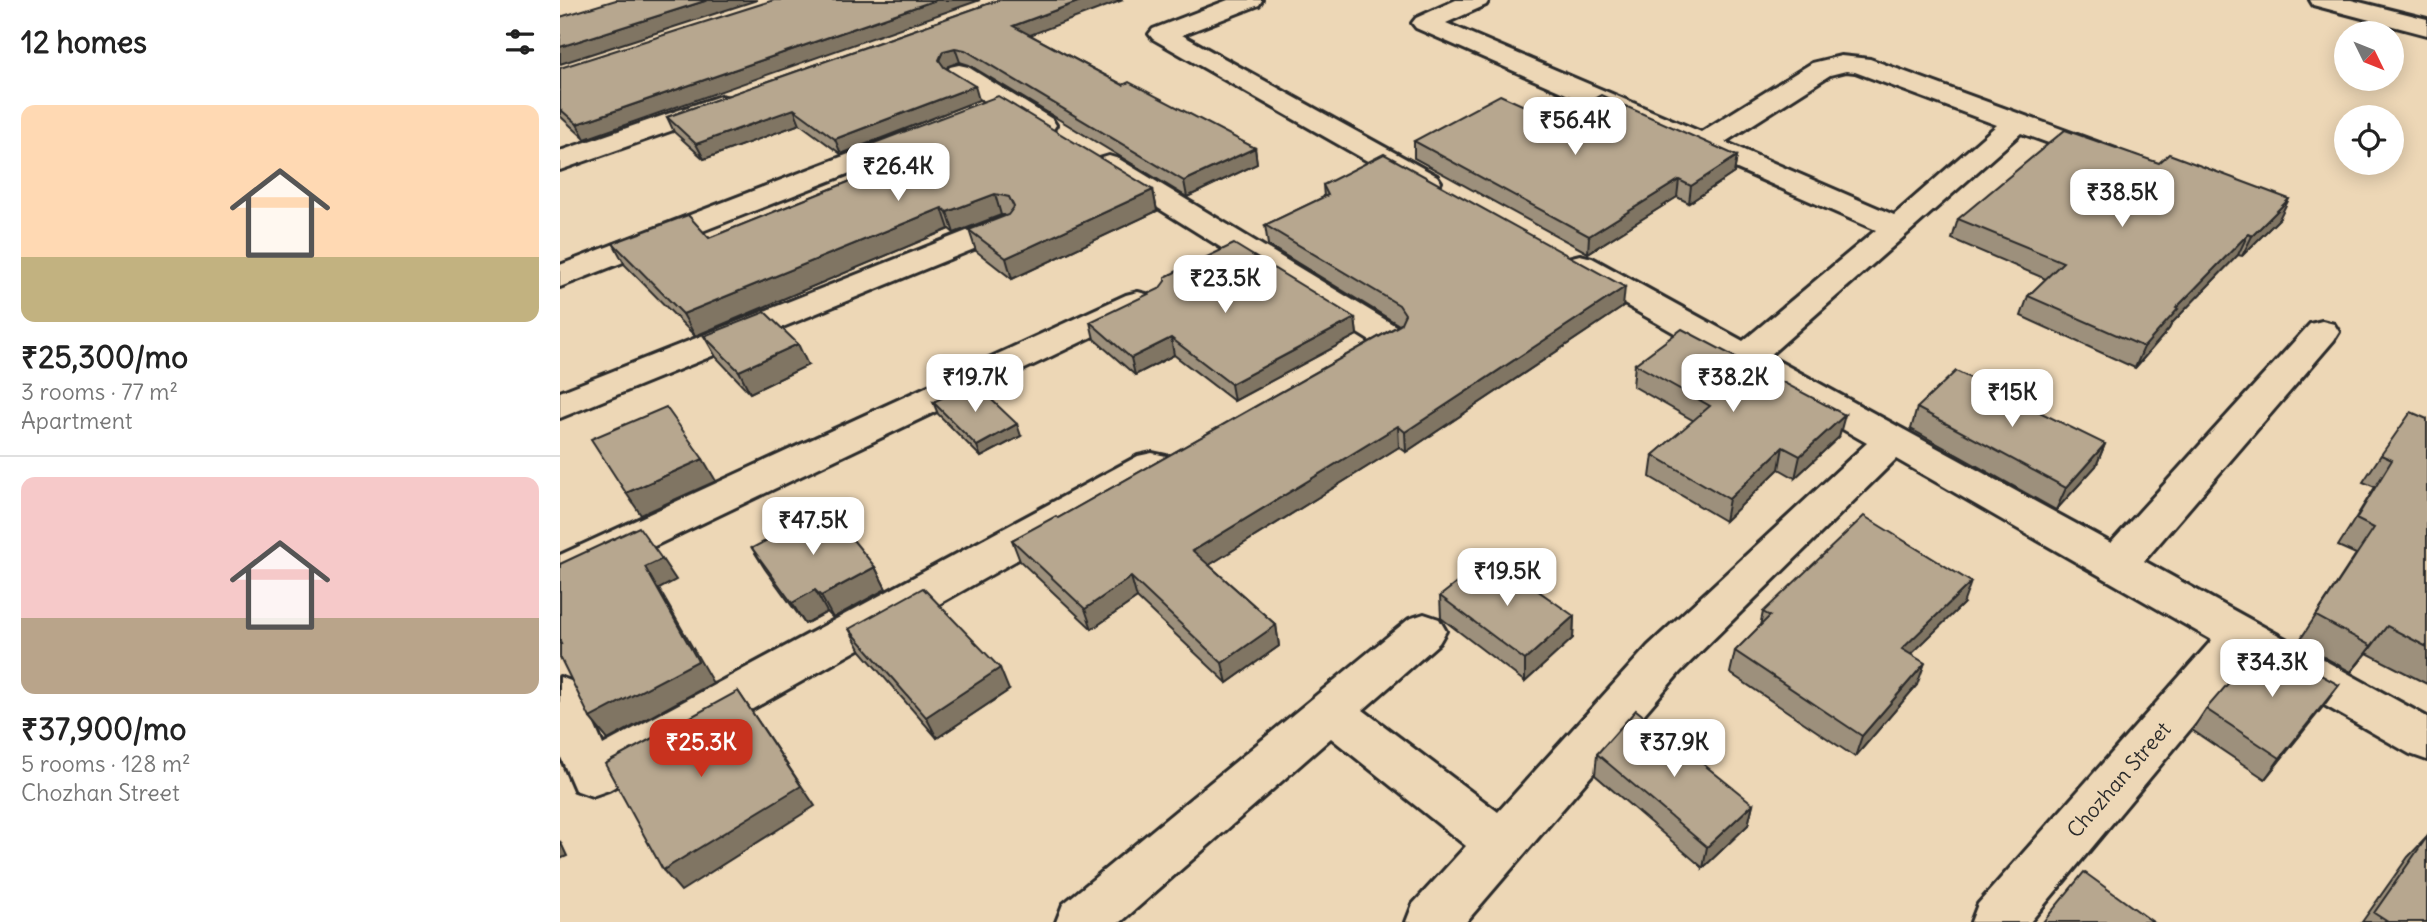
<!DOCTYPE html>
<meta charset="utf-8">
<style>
:root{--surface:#fff;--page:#f6f6f6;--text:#222;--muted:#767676;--line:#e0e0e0;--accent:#c8321e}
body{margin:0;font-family:Delius,sans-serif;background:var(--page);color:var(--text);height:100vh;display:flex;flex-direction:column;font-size:26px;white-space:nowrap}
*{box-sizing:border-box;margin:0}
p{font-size:23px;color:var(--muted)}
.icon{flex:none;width:38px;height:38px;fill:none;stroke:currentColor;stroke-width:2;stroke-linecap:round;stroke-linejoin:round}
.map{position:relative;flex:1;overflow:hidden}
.sheet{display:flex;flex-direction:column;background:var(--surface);width:560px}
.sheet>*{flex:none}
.needle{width:46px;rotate:133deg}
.fabs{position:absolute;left:1774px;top:21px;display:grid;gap:14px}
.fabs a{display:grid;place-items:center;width:70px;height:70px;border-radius:50%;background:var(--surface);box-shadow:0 4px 18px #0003;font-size:35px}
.price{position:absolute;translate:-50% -60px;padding:0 16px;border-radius:14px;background:#fff;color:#222;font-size:23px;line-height:46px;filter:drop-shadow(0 2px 4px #0008)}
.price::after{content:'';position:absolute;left:50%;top:42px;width:21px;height:16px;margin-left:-10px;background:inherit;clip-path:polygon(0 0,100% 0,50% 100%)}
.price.current{background:var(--accent);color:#fff}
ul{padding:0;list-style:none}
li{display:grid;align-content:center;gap:14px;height:371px;padding:0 21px}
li+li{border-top:2px solid var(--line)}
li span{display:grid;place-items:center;height:217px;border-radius:14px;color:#555}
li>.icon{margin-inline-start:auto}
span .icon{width:126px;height:126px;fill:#fffc;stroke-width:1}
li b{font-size:30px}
h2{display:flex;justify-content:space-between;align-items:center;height:84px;padding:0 21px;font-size:30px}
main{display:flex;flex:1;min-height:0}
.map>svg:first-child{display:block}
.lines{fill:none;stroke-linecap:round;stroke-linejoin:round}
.minor-casing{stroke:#2b2b2b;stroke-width:6}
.minor{fill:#edd7b6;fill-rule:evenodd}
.wall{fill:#9d907b;stroke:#2b2b2b;stroke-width:2}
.shaded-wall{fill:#807564;stroke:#2b2b2b;stroke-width:2}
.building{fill:#b7a78f;stroke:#2b2b2b;stroke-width:2}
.labels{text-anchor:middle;stroke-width:5;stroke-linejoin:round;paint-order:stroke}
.near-street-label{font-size:21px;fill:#2b2b2b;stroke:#edd7b6}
</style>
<main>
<section class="sheet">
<h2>12 homes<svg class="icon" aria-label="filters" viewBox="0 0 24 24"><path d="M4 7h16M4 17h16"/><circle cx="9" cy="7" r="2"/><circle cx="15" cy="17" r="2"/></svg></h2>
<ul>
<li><span style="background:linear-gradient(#ffd9b3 70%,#c2b280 0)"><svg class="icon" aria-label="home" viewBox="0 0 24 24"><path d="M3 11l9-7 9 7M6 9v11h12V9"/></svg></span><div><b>₹25,300/mo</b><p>3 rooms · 77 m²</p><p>Apartment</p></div></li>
<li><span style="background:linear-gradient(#f6c9c9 65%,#b9a48a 0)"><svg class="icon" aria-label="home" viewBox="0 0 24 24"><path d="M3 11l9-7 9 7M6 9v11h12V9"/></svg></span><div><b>₹37,900/mo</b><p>5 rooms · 128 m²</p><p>Chozhan Street</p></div></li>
</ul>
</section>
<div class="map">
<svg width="1867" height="922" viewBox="0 0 1867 922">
<rect width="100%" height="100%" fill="#edd7b6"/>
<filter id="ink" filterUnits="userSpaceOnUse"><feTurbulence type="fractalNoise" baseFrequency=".0143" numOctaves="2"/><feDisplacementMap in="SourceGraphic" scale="14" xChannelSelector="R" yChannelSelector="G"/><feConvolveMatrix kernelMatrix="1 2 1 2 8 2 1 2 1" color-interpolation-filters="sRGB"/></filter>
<g filter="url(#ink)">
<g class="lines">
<g class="minor-casing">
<g id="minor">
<path d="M668 0H702L699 5 622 35 877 176 881 182 877 188 866 191 855 188 593 39 589 34 593 29Z"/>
<path d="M896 0H929L926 5 886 23 1141 132 1252 63 1281 56 1310 59 1556 149 1561 155 1556 161 1546 164 1461 133 1209 356 1551 543 1750 324 1762 321 1774 324 1779 332 1774 340 1584 561 1867 717V760L1850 754 1687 661 1470 922H1411L1418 904 1652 640 1336 459 1120 672 906 922H846L853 904 906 846 771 738 561 922H496L503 904 849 619 864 614 879 619 886 631 879 643 803 710 938 812 1088 646 1307 443 1008 272 1004 265 1008 258 1020 255 1032 258 1183 341 1316 230 856 28 852 23 856 18ZM1286 71 1295 72 1437 125 1334 215 1165 142 1270 75Z"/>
<path d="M1750 0H1791L1867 19V35L1753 5Z"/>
<path d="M399 65 408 67 492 119 496 125 492 131 482 133 472 131 390 79 386 73 390 67Z"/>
<path d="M160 96 170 98 174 104 170 110 0 170V151Z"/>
<path d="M346 132 356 135 360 141 356 147 0 287V265Z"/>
<path d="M549 156 559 159 839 328 844 336 839 344 827 347 815 344 539 171 534 165 539 159Z"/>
<path d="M442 217 453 219 458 226 453 233 0 418V392Z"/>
<path d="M578 292 590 295 595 302 590 309 15 584 0 589V555L566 295Z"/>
<path d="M592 453 606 456 611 466 606 476 49 790 32 796 15 790 0 755V677L16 683 43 745 578 456Z"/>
</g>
</g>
<use href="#minor" class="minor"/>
</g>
<g class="wall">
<path d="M439 0 470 35 563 85 695 148 697 164 627 197 409 65 400 62 388 66 387 68 419 100 281 154 240 124 144 159 114 132 107 117Z"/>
<path d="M0 68 25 139 0 116Z"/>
<path d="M995 120 1177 156 1174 173 1129 203 1117 197 1028 253 854 158V141Z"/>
<path d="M296 150 593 190 597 211 452 279 416 251 409 230 445 215H441L394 233 389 229 135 336 65 265 53 243 149 238 308 174 304 171Z"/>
<path d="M763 185 1063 307 846 452 839 447 649 565 716 625 719 646 667 683 577 598 532 629 460 561 452 540 498 518 839 325 708 245 705 225 764 197Z"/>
<path d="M1398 219H1719L1682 256 1678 255 1612 323 1609 329 1575 368 1461 316 1468 296 1486 279 1392 239Z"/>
<path d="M795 318 797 335 674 401 614 355 575 375 534 339 530 322Z"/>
<path d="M144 336 248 365 190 393 156 357Z"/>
<path d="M1075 364 1279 437 1235 478 1219 469 1165 521 1090 477 1093 455 1134 421 1073 386Z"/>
<path d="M373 402 461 436 421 457 378 414Z"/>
<path d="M1357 408 1545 444 1536 466 1496 510 1351 429Z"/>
<path d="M1867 419V684L1807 653 1791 672 1738 643 1796 554 1778 546 1815 487 1803 482 1821 455Z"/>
<path d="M192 548 315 567 326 589 273 618 267 612 245 624 205 569Z"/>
<path d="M880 596 1014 616 1013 638 965 682 881 618Z"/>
<path d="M1403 604 1351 654 1357 685 1295 757 1170 673 1175 651 1200 626 1203 612Z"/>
<path d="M289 629 449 690 377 738 301 651Z"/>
<path d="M1779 685 1705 779 1632 730 1646 709Z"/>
<path d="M1037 754 1193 804 1188 825 1143 868 1035 775Z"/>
<path d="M1867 837V922H1802L1848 857Z"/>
</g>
<g class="shaded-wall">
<path d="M148 0H197L0 64V47Z"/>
<path d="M376 0H420L25 139 17 124Z"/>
<path d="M523 0H563L457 40 453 26Z"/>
<path d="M395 48 400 62 388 66 384 74 379 60 383 51Z"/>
<path d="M415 86 419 100 281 154 275 139Z"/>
<path d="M234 109 240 124 144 159 136 144Z"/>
<path d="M695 148 697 164 627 197 624 181Z"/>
<path d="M1177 156 1174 173 1129 203 1131 186Z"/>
<path d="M1119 180 1117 197 1028 253 1029 236Z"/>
<path d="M593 190 597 211 452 279 446 258Z"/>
<path d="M435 194 441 215 394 233 387 212Z"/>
<path d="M1729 199 1719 219 1682 256 1692 236Z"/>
<path d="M382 208 389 229 135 336 123 314Z"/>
<path d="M1688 234 1678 255 1612 323 1609 329 1575 368 1584 347 1616 308Z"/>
<path d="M1065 287 1063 307 846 452 845 432Z"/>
<path d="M795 318 797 335 674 401 671 384Z"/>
<path d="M611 338 614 355 575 375 571 358Z"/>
<path d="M238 344 248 365 190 393 179 371Z"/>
<path d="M1285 415 1279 437 1235 478 1240 456Z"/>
<path d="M457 424 461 436 421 457 417 446Z"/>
<path d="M838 426 839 447 638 572 633 551Z"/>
<path d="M1545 444 1536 466 1496 510 1506 488Z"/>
<path d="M1223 447 1219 469 1165 521 1169 499Z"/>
<path d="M143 459 156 481 81 515 66 493Z"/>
<path d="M102 559 116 580 99 589 153 683 48 740 30 718 85 567Z"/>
<path d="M315 567 326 589 273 618 261 596Z"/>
<path d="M571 577 577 598 532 629 525 609Z"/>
<path d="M1411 582 1403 604 1335 670 1342 649Z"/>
<path d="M255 590 267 612 245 624 232 603Z"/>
<path d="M1014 616 1013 638 965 682V660Z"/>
<path d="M716 625 719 646 667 683 662 663Z"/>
<path d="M1827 626 1807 653 1791 672 1811 646Z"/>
<path d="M1365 663 1357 685 1295 757 1302 736Z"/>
<path d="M440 668 449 690 377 738 366 717Z"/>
<path d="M1779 685 1763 707 1705 779 1720 758Z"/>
<path d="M178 691 255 806 121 891 103 870Z"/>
<path d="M1193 804 1188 825 1143 868 1147 847Z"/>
<path d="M0 841 7 856 0 859Z"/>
</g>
<g class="building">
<path d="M56 0H148L0 47V17Z"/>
<path d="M214 0H376L17 124 0 109V68Z"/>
<path d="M439 0H523L453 26 563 85 569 82 695 148 624 181 405 50 395 48 383 51 379 60 384 67 415 86 275 139 234 109 136 144 107 117Z"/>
<path d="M940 95 995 120 1041 95 1177 156 1131 186 1119 180 1029 236 854 141Z"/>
<path d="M438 96 593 190 446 258 409 230 448 215 454 207 449 197 435 194 387 212 382 208 123 314 53 243 128 215 149 238 321 169 296 150Z"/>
<path d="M1505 130 1599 163 1609 154 1729 199 1692 236 1688 234 1616 308 1618 309 1584 347 1468 296 1503 262 1398 219Z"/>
<path d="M824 154 1065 287 845 432 838 426 633 551 716 625 662 663 571 577 525 609 452 540 496 516 498 518 840 325 845 314 839 305 705 225 768 195 763 185Z"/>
<path d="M674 244 795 318 671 384 611 338 571 358 530 322 599 289 605 281V277Z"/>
<path d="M205 312 238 344 179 371 144 336Z"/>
<path d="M1122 329 1285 415 1240 456 1223 447 1169 499 1093 455 1150 406 1075 364Z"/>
<path d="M1396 371 1545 444 1506 488 1357 408Z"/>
<path d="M414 383 457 424 417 446 373 402Z"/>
<path d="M106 407 143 459 66 493 31 439Z"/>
<path d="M1851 412 1867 419V647L1827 626 1811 646 1756 616 1814 528 1796 519 1832 460 1821 455Z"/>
<path d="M268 509 315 567 261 596 255 590 232 603 192 548Z"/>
<path d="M1304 516 1411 582 1342 649 1365 663 1302 736 1175 651 1210 616 1203 612Z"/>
<path d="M79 527 102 559 85 567 138 661 30 718 0 657V644H1L0 642V564Z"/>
<path d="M930 557 1014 616 965 660 880 596Z"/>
<path d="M363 588 440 668 366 717 289 629Z"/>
<path d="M1703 643 1779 685 1720 758 1646 709Z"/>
<path d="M178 691 241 786 103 870 45 764Z"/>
<path d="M1076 710 1193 804 1147 847 1037 754Z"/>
<path d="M1867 837V922H1828L1814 913Z"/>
<path d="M1524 872 1593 922H1483Z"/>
</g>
</g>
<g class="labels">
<g class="near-street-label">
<text transform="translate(1559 780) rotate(-49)" y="7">Chozhan Street</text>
</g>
</g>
</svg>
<div class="fabs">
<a><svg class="needle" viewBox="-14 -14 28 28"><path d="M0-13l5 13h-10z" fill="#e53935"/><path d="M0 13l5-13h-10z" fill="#767676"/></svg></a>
<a><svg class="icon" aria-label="locate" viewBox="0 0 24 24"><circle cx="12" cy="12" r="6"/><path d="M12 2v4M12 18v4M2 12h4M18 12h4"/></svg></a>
</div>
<b class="price" style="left:1015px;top:157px">₹56.4K</b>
<b class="price" style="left:338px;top:203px">₹26.4K</b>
<b class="price" style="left:1562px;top:229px">₹38.5K</b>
<b class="price" style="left:665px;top:315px">₹23.5K</b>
<b class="price" style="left:415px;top:414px">₹19.7K</b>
<b class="price" style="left:1173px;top:414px">₹38.2K</b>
<b class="price" style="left:1452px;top:429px">₹15K</b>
<b class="price" style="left:253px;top:557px">₹47.5K</b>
<b class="price" style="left:947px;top:608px">₹19.5K</b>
<b class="price" style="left:1712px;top:699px">₹34.3K</b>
<b class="price current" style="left:141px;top:779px">₹25.3K</b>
<b class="price" style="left:1114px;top:779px">₹37.9K</b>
</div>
</main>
